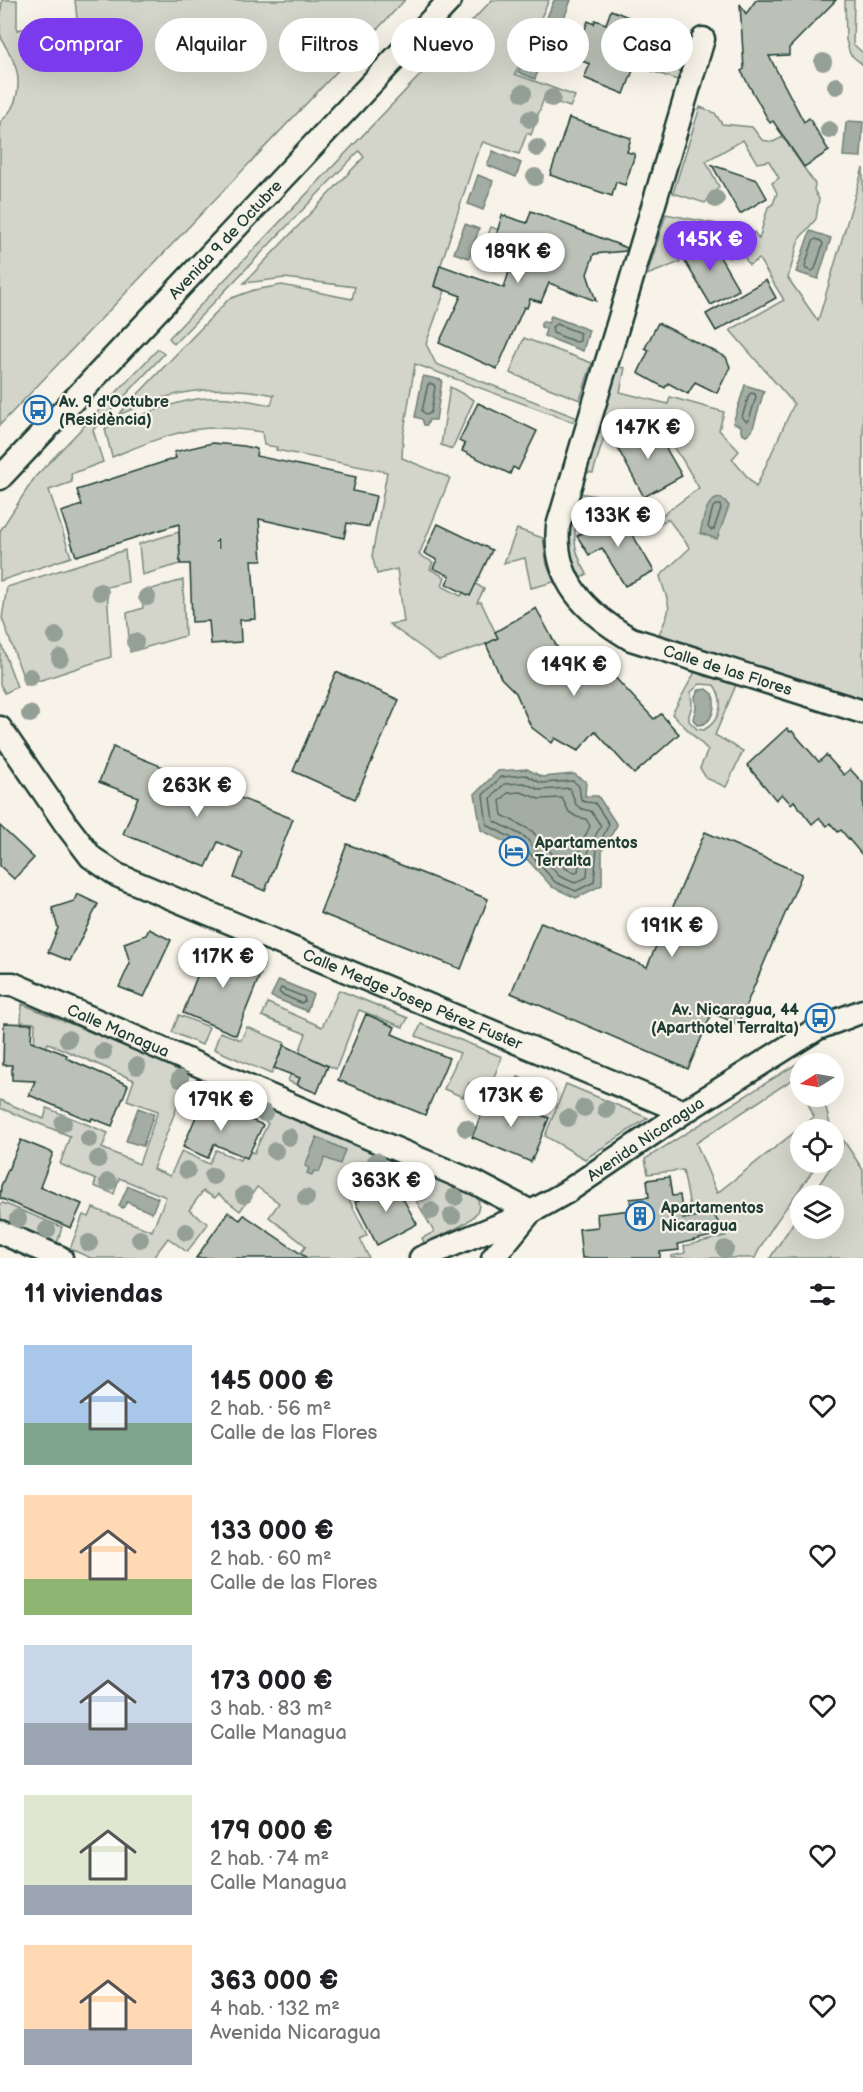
<!DOCTYPE html>
<html lang="es">
<meta charset="utf-8">
<style>
:root{--surface:#fff;--page:#f2f2f2;--text:#202124;--muted:#757577;--accent:#7c3aed}
body{margin:0;font-family:"Balsamiq Sans",sans-serif;background:var(--page);color:var(--text);height:100vh;display:flex;flex-direction:column;font-size:22px;white-space:nowrap}
*{box-sizing:border-box;margin:0}
p{font-size:20px;color:var(--muted)}
.icon{flex:none;width:33px;height:33px;fill:none;stroke:currentColor;stroke-width:2;stroke-linecap:round;stroke-linejoin:round}
.map{position:relative;height:1258px;overflow:hidden}
.drawer{display:flex;flex-direction:column;background:var(--surface);flex:1}
.drawer>*{flex:none}
.guide{position:absolute;left:18px;top:18px;width:828px;height:54px;display:flex;gap:12px}
.needle{width:39px;rotate:259deg}
.controls{position:absolute;left:790px;top:1053px;display:grid;gap:12px}
.controls a{display:grid;place-items:center;width:54px;height:54px;border-radius:50%;background:var(--surface);box-shadow:0 6px 24px #0002;font-size:30px}
.price{position:absolute;translate:-50% -51px;padding:0 14px;border-radius:21px;background:#fff;color:#222;font-size:20px;line-height:39px;filter:drop-shadow(0 2px 3px #0008)}
.price::after{content:'';position:absolute;left:50%;top:36px;width:18px;height:14px;margin-left:-9px;background:inherit;clip-path:polygon(0 0,100% 0,50% 100%)}
.price.active{background:var(--accent);color:#fff}
ul{padding:0;list-style:none}
li{display:flex;align-items:center;gap:18px;height:150px;padding:0 24px}
li span{display:grid;place-items:center;flex:none;width:168px;height:120px;border-radius:0px;color:#555}
li>.icon{margin-inline-start:auto}
span .icon{width:72px;height:72px;fill:#fffc;stroke-width:1}
li b{font-size:26px}
h2{display:flex;justify-content:space-between;align-items:center;height:72px;padding:0 24px;font-size:26px}
.tag{padding:0 21px;border-radius:27px;background:var(--surface);box-shadow:0 6px 24px #0002;font-size:21px;line-height:54px}
.tag.active{background:var(--accent);color:#fff}
.map>svg:first-child{display:block}
.green{fill:#d3d5ca;stroke:#79897f;stroke-width:1.5;fill-rule:evenodd}
.water{fill:#a4ada3;stroke:#6f8077;stroke-width:1.5}
.lines{fill:none;stroke-linecap:round;stroke-linejoin:round}
.shore{stroke:#546a60;stroke-width:1.5}
.building{fill:#bbc1b6;stroke:#1f3d34;stroke-width:1.5}
.street-casing{stroke:#1f3d34;stroke-width:27}
.street{stroke:#f7f3e8;stroke-width:22}
.tree{fill:#949f96}
.labels{text-anchor:middle;stroke-width:4.5;stroke-linejoin:round;paint-order:stroke}
.number-label{font-size:14px;fill:#465e54}
.street-label{font-size:16px;fill:#1f3d34;stroke:#f7f3e8}
.poi-label{font-size:16px;font-weight:bold;fill:#1f3d34;stroke:#f7f3e8;text-anchor:start}
</style>
<div class="map">
<svg width="863" height="1258" viewBox="0 0 863 1258">
<rect width="100%" height="100%" fill="#f7f3e8"/>
<filter id="ink" filterUnits="userSpaceOnUse"><feTurbulence type="fractalNoise" baseFrequency=".0167" numOctaves="2"/><feDisplacementMap in="SourceGraphic" scale="12" xChannelSelector="R" yChannelSelector="G"/><feConvolveMatrix kernelMatrix="1 2 1 2 8 2 1 2 1" color-interpolation-filters="sRGB"/></filter>
<g filter="url(#ink)">
<g class="green">
<path d="M2 0H17V30L77 19 75 0H405L0 425V122C19 107 23 80 12 58 8 49 2 43 0 33 0 23 1 10 2 0Z"/>
<path d="M492 0H549L515 74 575 96 570 107 544 98 531 135 527 133 519 154 483 142 476 156 434 286 445 291 426 344 436 364 575 417 573 422 415 364 403 437 402 458 450 478 419 555 433 562 430 569 445 577 442 586 461 596 471 581 484 589 477 603 481 602 498 638 486 644 439 660 389 624 404 622 397 569 377 574 372 556 387 472 276 450 277 447 264 445 262 432C239 429 215 426 192 430 164 435 137 447 112 457L105 429C133 419 178 399 207 398 228 396 250 401 271 405L274 395C237 387 198 387 162 398 147 402 132 410 118 415L229 299 254 290 282 285 352 299 355 287 285 278 244 283 364 157 359 151 174 344 169 338Z"/>
<path d="M845 0H854L853 44 863 53V65L850 54 846 40Z"/>
<path d="M651 51 684 64 683 82 646 69Z"/>
<path d="M700 107 715 113 722 124 752 127 762 140 773 142 783 137 815 184 814 190 819 199 816 219 799 239 788 278 818 321 863 168V700L659 634C675 602 668 607 660 576L690 548 668 519 660 524 640 518 632 510 582 502C573 531 570 546 587 574L581 578C562 545 570 527 579 493L635 502 642 512 660 517 699 488 681 457C674 453 662 424 656 414L632 426 609 421 593 473 585 472 618 367 625 368 620 392 668 404 670 397 724 412 719 430 739 451 732 459 756 487 794 404 730 330 784 300 759 259 749 265 740 249 729 258 710 229 674 250 680 262 647 275 666 214 722 225 750 238 754 232 759 239 768 207 773 204 777 193 772 183 779 178 769 161 757 163 743 140 706 161 719 187 705 203 673 193Z"/>
<path d="M491 227 517 237 506 266 480 256Z"/>
<path d="M524 338 592 363 580 400 510 373Z"/>
<path d="M158 349 164 354 93 430 103 462 71 474 72 482 49 490 71 557 0 581V531L35 477Z"/>
<path d="M450 387 474 400 452 449 441 445Z"/>
<path d="M517 529 543 538 547 565 554 582 531 588 525 558 504 563Z"/>
<path d="M179 532 180 564 142 575 139 544Z"/>
<path d="M125 550 128 582 107 587 111 657 26 685 2 618 7 587Z"/>
<path d="M183 580 185 636 130 652 127 613 143 608 141 592Z"/>
<path d="M0 641 17 687 5 693 0 684Z"/>
<path d="M695 672 736 685 715 735 743 751 726 787 706 778 700 768 708 750 672 714ZM700 684 714 685C725 701 721 720 704 730L697 729 689 721V715L692 706 691 692Z"/>
<path d="M339 990 408 1018 403 1027 359 1010 336 1069 309 1057 297 1085 288 1081 306 1034 262 1016 268 1003 322 1027Z"/>
<path d="M22 1004 190 1073 153 1169 170 1176 182 1151 209 1164 216 1150 240 1160 245 1149 254 1153 268 1123 242 1111 249 1097 466 1189C469 1191 474 1195 477 1198 490 1220 437 1236 424 1243L422 1238 434 1232 398 1169 348 1198 367 1235 360 1239 369 1258H297L306 1246 269 1217 279 1203 257 1187 240 1211 218 1194 215 1198 203 1191 189 1210 208 1224 187 1252 168 1238 153 1258H91L70 1249 83 1215 89 1217 93 1208 152 1231 166 1197 119 1178 114 1194 94 1186 96 1180 60 1164 70 1136 0 1108V1100L44 1119 47 1108 108 1133 102 1148 139 1164 158 1111 127 1100 134 1080 48 1043 43 1054 34 1051 35 1023 21 1022Z"/>
<path d="M179 1015 209 1027 202 1045 172 1032Z"/>
<path d="M421 1024 502 1057 488 1091 469 1083 463 1097 444 1089 460 1053 416 1036Z"/>
<path d="M247 1027 285 1043 271 1074 214 1049 220 1032 241 1040Z"/>
<path d="M801 1061 796 1077 696 1143 717 1193 814 1117 806 1099 808 1097H820L825 1104 831 1129 801 1130V1162L818 1163C797 1195 771 1224 755 1258H671V1256L685 1253 684 1246 726 1236 713 1213 692 1217 683 1170 648 1174 645 1159Z"/>
<path d="M566 1084 648 1118 585 1159 545 1136Z"/>
<path d="M844 1141 863 1170V1258H770L801 1211V1228H834V1196L812 1195 840 1153Z"/>
<path d="M3 1203 62 1227 57 1244 1 1220 0 1204Z"/>
</g>
<g class="water">
<path d="M554 0H571L561 26 546 20Z"/>
<path d="M532 43 547 49 535 79 518 72Z"/>
<path d="M848 121 863 122 861 157 843 156 846 123Z"/>
<path d="M493 151 521 163 516 177 487 165Z"/>
<path d="M478 175 493 181 483 210 468 204Z"/>
<path d="M465 224 479 229 469 258 454 253Z"/>
<path d="M810 231 831 238 818 279 796 272Z"/>
<path d="M551 316 589 330 583 351 544 336 546 329 541 327V323L543 321 548 323Z"/>
<path d="M423 376 442 380 436 420H429L427 425H424L422 419 415 417Z"/>
<path d="M745 385 764 391 752 431 746 435 741 432V426L733 423Z"/>
<path d="M720 498 725 501 729 506 717 539 700 533C704 521 704 500 720 498Z"/>
<path d="M707 689 713 694C716 707 713 725 697 725L693 719 696 708 695 696 699 690Z"/>
<path d="M527 769 542 777 574 774 586 782 585 796H598L617 825 602 851V885L576 898 552 887 517 848 481 830 475 794 498 771Z"/>
<path d="M279 980 313 994 307 1011 272 997 271 996Z"/>
<path d="M518 1077 555 1091 549 1108 512 1094Z"/>
<path d="M138 1108 154 1114 143 1146 126 1141Z"/>
<path d="M317 1137 345 1150 340 1164 325 1158 319 1172 314 1171 312 1175 307 1173 309 1168 305 1166Z"/>
<path d="M128 1186 158 1198 152 1213 127 1202 123 1208 119 1206Z"/>
</g>
<g class="lines">
<g class="shore">
<path d="M816 239 821 241 823 244 815 269 812 271 806 269 805 266 813 241Z"/>
<path d="M557 324 580 333V341L576 342 553 333 552 327Z"/>
<path d="M428 384H433L435 387 431 412 427 415 422 411Z"/>
<path d="M751 393 755 394 756 397 749 420 746 421 742 417 749 395Z"/>
<path d="M716 505H720L721 508 714 529 711 530 708 527 713 507Z"/>
<path d="M526 775 541 783 573 781 579 786 581 800 585 802 595 803 609 824 597 849 594 882 576 891 555 882 521 843 487 825 483 795 501 777Z"/>
<path d="M524 783 540 790 570 788 576 805 582 809 591 811 601 826 589 847 587 877 575 883 559 876 525 837 494 821 491 798 504 784Z"/>
<path d="M521 792 539 799 562 798 569 812 577 817 586 819 590 826 581 845 578 872 575 873 565 868 532 831 502 815 500 801 508 793Z"/>
<path d="M281 988 304 997 305 1001 301 1003 281 994 279 992Z"/>
</g>
</g>
<g class="building">
<path d="M756 0H836L789 48V55L769 56 804 122 809 118 829 151 804 167 773 121 770 123 741 71 744 69 740 4 746 14Z"/>
<path d="M611 10 650 26 624 94 584 78 590 64 579 60 581 56 576 53 588 21 594 24 595 20 606 24Z"/>
<path d="M569 118 631 138 627 152 635 154 630 170 625 185 616 182 612 196 550 175Z"/>
<path d="M712 165 757 180 767 198 740 214Z"/>
<path d="M531 211 627 248 626 251 594 254 587 274 596 301 549 283 541 302 530 299 527 308 524 307 497 369 439 343 461 296 434 286 440 265 504 288 517 245 496 236 502 215 527 223Z"/>
<path d="M709 238 739 290 711 305 681 255Z"/>
<path d="M766 280 776 298 716 331 706 314Z"/>
<path d="M658 323 726 357 730 367 717 393 695 382 688 394 668 383 665 388 638 373 649 350 645 348Z"/>
<path d="M478 403 537 431 518 470 513 467 510 474 462 451 465 444 459 441Z"/>
<path d="M652 424 682 476 644 497 615 443Z"/>
<path d="M212 443 244 446 257 449 256 456 356 477 353 491 376 496 369 527 347 523 344 538 259 519 262 560H252L256 619 240 620 241 642 211 644 209 621 192 622 190 564H180L179 524 76 556 61 512 82 505 77 490 176 458 174 452Z"/>
<path d="M619 512 654 571 625 586 602 548 589 555 577 536Z"/>
<path d="M438 524 492 550 470 596 446 584 450 576 433 568 437 560 424 553Z"/>
<path d="M536 608 577 684 606 668 654 719 661 714 679 734 634 774 595 731 578 751 555 738 552 743 531 727 516 693 501 678 486 644 498 638 495 632Z"/>
<path d="M336 672 399 700 355 799 293 771Z"/>
<path d="M787 728 790 732 792 731 819 762 826 755 844 775 850 769 863 783V856L841 830 838 832 830 823 827 826 819 818 812 824 794 801 791 804 782 794 776 800 747 765Z"/>
<path d="M113 747 293 819 265 891 234 878 243 853 218 842 206 867 123 834 138 797 99 782Z"/>
<path d="M0 826 34 858 14 879 0 866Z"/>
<path d="M705 832 802 874 738 1024 712 1013 688 1069 511 993 541 922 647 967Z"/>
<path d="M347 844 488 899 461 969 320 913Z"/>
<path d="M77 894 98 904 70 961 48 952 58 928 52 908 74 901Z"/>
<path d="M149 929 171 940 144 997 119 987 130 963 124 943 146 935Z"/>
<path d="M210 942 264 965 236 1035 183 1013Z"/>
<path d="M366 1014 395 1027 392 1034 449 1058 425 1115 338 1080Z"/>
<path d="M4 1023 32 1024 31 1041 67 1055 66 1058 128 1085 112 1126 92 1118 91 1121 29 1095 35 1081 12 1080V1065H3Z"/>
<path d="M284 1045 328 1066 317 1093 297 1085 300 1078 274 1068Z"/>
<path d="M490 1094 549 1118 531 1162 472 1137Z"/>
<path d="M203 1100 263 1125 247 1158 214 1144 208 1158 183 1147Z"/>
<path d="M21 1140 53 1153 40 1187 82 1204 71 1228 0 1198 1 1186Z"/>
<path d="M669 1177 672 1196 680 1195 683 1219 713 1213 724 1233 678 1244 679 1250 660 1252V1258H582L579 1229 598 1227 597 1214 631 1210 630 1199 649 1197 647 1180Z"/>
<path d="M393 1181 417 1224 377 1245 355 1202Z"/>
<path d="M228 1212 240 1220 244 1215 307 1258H196Z"/>
</g>
<g class="lines">
<g class="street-casing">
<g id="street">
<path id="s1" d="M703 39 558 526C553 581 586 613 631 639L863 712"/>
<path id="s2" d="M0 478 450 0"/>
<path id="s3" d="M0 728 65 823 91 857 117 875 684 1112"/>
<path id="s4" d="M0 984H13L249 1087 476 1183 531 1212"/>
<path d="M0 1232 61 1258"/>
<path id="s5" d="M421 1258 531 1212 565 1193 684 1112 818 1028 863 1011"/>
<path d="M493 1258 528 1215"/>
</g>
</g>
<use href="#street" class="street"/>
</g>
<g class="tree">
<circle cx="823" cy="62" r="9"/>
<circle cx="836" cy="86" r="9"/>
<circle cx="523" cy="93" r="9"/>
<circle cx="552" cy="98" r="9"/>
<circle cx="530" cy="119" r="9"/>
<circle cx="829" cy="130" r="9"/>
<circle cx="537" cy="148" r="9"/>
<circle cx="535" cy="177" r="9"/>
<circle cx="716" cy="199" r="9"/>
<circle cx="100" cy="592" r="9"/>
<circle cx="147" cy="597" r="9"/>
<circle cx="56" cy="636" r="9"/>
<circle cx="135" cy="642" r="9"/>
<circle cx="60" cy="658" r="9"/>
<circle cx="30" cy="677" r="9"/>
<circle cx="30" cy="714" r="9"/>
<circle cx="68" cy="1039" r="9"/>
<circle cx="103" cy="1052" r="9"/>
<circle cx="137" cy="1066" r="9"/>
<circle cx="180" cy="1079" r="9"/>
<circle cx="207" cy="1094" r="9"/>
<circle cx="584" cy="1108" r="9"/>
<circle cx="606" cy="1110" r="9"/>
<circle cx="264" cy="1113" r="9"/>
<circle cx="568" cy="1118" r="9"/>
<circle cx="63" cy="1123" r="9"/>
<circle cx="466" cy="1128" r="9"/>
<circle cx="289" cy="1137" r="9"/>
<circle cx="89" cy="1139" r="9"/>
<circle cx="275" cy="1151" r="9"/>
<circle cx="98" cy="1159" r="9"/>
<circle cx="376" cy="1161" r="9"/>
<circle cx="187" cy="1170" r="9"/>
<circle cx="213" cy="1176" r="9"/>
<circle cx="108" cy="1182" r="9"/>
<circle cx="421" cy="1192" r="9"/>
<circle cx="244" cy="1195" r="9"/>
<circle cx="455" cy="1197" r="9"/>
<circle cx="306" cy="1198" r="9"/>
<circle cx="431" cy="1211" r="9"/>
<circle cx="452" cy="1216" r="9"/>
<circle cx="18" cy="1219" r="9"/>
<circle cx="47" cy="1230" r="9"/>
<circle cx="186" cy="1232" r="9"/>
<circle cx="140" cy="1239" r="9"/>
<circle cx="89" cy="1243" r="9"/>
<circle cx="725" cy="1249" r="9"/>
</g>
</g>
<defs>
<g id="bus-ring" transform="scale(1.5)"><circle r="9.5" fill="#f7f3e8" stroke="#1f6fb2" stroke-width="1.5"/><path d="M-5-6H5V4H4V6H2V4H-2V6H-4V4H-5ZM-3.5-4V0h7V-4ZM-3.5 1.2v1.5H-2V1.2ZM2 1.2v1.5H3.5V1.2Z" fill="#1f6fb2"/></g>
<g id="hotel-ring" transform="scale(1.5)"><circle r="9.5" fill="#f7f3e8" stroke="#1f6fb2" stroke-width="1.5"/><path d="M-6-4.5h1.5V1H6V5H4.5V3h-9V5H-6ZM-4 0a1.8 1.8 0 1 1 3.6 0ZM.5 0V-2.5h3Q6-2.5 6 0Z" fill="#1f6fb2"/></g>
<g id="building-ring" transform="scale(1.5)"><circle r="9.5" fill="#f7f3e8" stroke="#1f6fb2" stroke-width="1.5"/><path d="M-4-6H4V6H1V3H-1V6H-4ZM-2.5-4.3h1.7v1.8h-1.7ZM.8-4.3h1.7v1.8H.8ZM-2.5-1h1.7V.8h-1.7ZM.8-1h1.7V.8H.8Z" fill="#1f6fb2"/></g>
</defs>
<g fill-rule="evenodd">
<use href="#bus-ring" x="38" y="410"/>
<use href="#hotel-ring" x="514" y="851"/>
<use href="#bus-ring" x="820" y="1018"/>
<use href="#building-ring" x="640" y="1216"/>
</g>
<g class="labels">
<g class="number-label">
<text x="220" y="549">1</text>
</g>
<g class="street-label">
<text dy="6" stroke="none"><textPath href="#s2" startOffset="328">Avenida 9 de Octubre</textPath></text>
<text dy="6" stroke="none"><textPath href="#s1" startOffset="753">Calle de las Flores</textPath></text>
<text dy="6" stroke="none"><textPath href="#s3" startOffset="510">Calle Medge Josep Pérez Fuster</textPath></text>
<text dy="6" stroke="none"><textPath href="#s4" startOffset="128">Calle Managua</textPath></text>
<text dy="6" stroke="none"><textPath href="#s5" startOffset="255">Avenida Nicaragua</textPath></text>
</g>
<g class="poi-label">
<text x="59" y="407">Av. 9 d'Octubre<tspan x="59" dy="18">(Residència)</tspan></text>
<text x="535" y="848">Apartamentos<tspan x="535" dy="18">Terralta</tspan></text>
<text x="799" y="1015" text-anchor="end">Av. Nicaragua, 44<tspan x="799" dy="18">(Aparthotel Terralta)</tspan></text>
<text x="661" y="1213">Apartamentos<tspan x="661" dy="18">Nicaragua</tspan></text>
</g>
</g>
</svg>
<div class="controls">
<a><svg class="needle" viewBox="-14 -14 28 28"><path d="M0-13l5 13h-10z" fill="#e53935"/><path d="M0 13l5-13h-10z" fill="#757577"/></svg></a>
<a><svg class="icon" aria-label="locate" viewBox="0 0 24 24"><circle cx="12" cy="12" r="6"/><path d="M12 2v4M12 18v4M2 12h4M18 12h4"/></svg></a>
<a><svg class="icon" aria-label="layers" viewBox="0 0 24 24"><path d="M12 4l9 5-9 5-9-5zM3 14l9 5 9-5"/></svg></a>
</div>
<b class="price active" style="left:710px;top:272px">145K €</b>
<b class="price" style="left:518px;top:284px">189K €</b>
<b class="price" style="left:648px;top:460px">147K €</b>
<b class="price" style="left:618px;top:548px">133K €</b>
<b class="price" style="left:574px;top:697px">149K €</b>
<b class="price" style="left:197px;top:818px">263K €</b>
<b class="price" style="left:672px;top:958px">191K €</b>
<b class="price" style="left:223px;top:989px">117K €</b>
<b class="price" style="left:511px;top:1128px">173K €</b>
<b class="price" style="left:221px;top:1132px">179K €</b>
<b class="price" style="left:386px;top:1213px">363K €</b>
<div class="guide">
<a class="tag active">Comprar</a>
<a class="tag">Alquilar</a>
<a class="tag">Filtros</a>
<a class="tag">Nuevo</a>
<a class="tag">Piso</a>
<a class="tag">Casa</a>
</div>
</div>
<section class="drawer">
<h2>11 viviendas<svg class="icon" aria-label="filters" viewBox="0 0 24 24"><path d="M4 7h16M4 17h16"/><circle cx="9" cy="7" r="2"/><circle cx="15" cy="17" r="2"/></svg></h2>
<ul>
<li><span style="background:linear-gradient(#a9c7e8 65%,#7fa58c 0)"><svg class="icon" aria-label="home" viewBox="0 0 24 24"><path d="M3 11l9-7 9 7M6 9v11h12V9"/></svg></span><div><b>145 000 €</b><p>2 hab. · 56 m²</p><p>Calle de las Flores</p></div><svg class="icon" aria-label="heart" viewBox="0 0 24 24"><path d="M12 20l-8-8c-3-5 5-10 8-4 3-6 11-1 8 4z"/></svg></li>
<li><span style="background:linear-gradient(#ffd9b3 70%,#8fb573 0)"><svg class="icon" aria-label="home" viewBox="0 0 24 24"><path d="M3 11l9-7 9 7M6 9v11h12V9"/></svg></span><div><b>133 000 €</b><p>2 hab. · 60 m²</p><p>Calle de las Flores</p></div><svg class="icon" aria-label="heart" viewBox="0 0 24 24"><path d="M12 20l-8-8c-3-5 5-10 8-4 3-6 11-1 8 4z"/></svg></li>
<li><span style="background:linear-gradient(#c9d6e8 65%,#9aa5b1 0)"><svg class="icon" aria-label="home" viewBox="0 0 24 24"><path d="M3 11l9-7 9 7M6 9v11h12V9"/></svg></span><div><b>173 000 €</b><p>3 hab. · 83 m²</p><p>Calle Managua</p></div><svg class="icon" aria-label="heart" viewBox="0 0 24 24"><path d="M12 20l-8-8c-3-5 5-10 8-4 3-6 11-1 8 4z"/></svg></li>
<li><span style="background:linear-gradient(#dfe7d0 75%,#9aa5b1 0)"><svg class="icon" aria-label="home" viewBox="0 0 24 24"><path d="M3 11l9-7 9 7M6 9v11h12V9"/></svg></span><div><b>179 000 €</b><p>2 hab. · 74 m²</p><p>Calle Managua</p></div><svg class="icon" aria-label="heart" viewBox="0 0 24 24"><path d="M12 20l-8-8c-3-5 5-10 8-4 3-6 11-1 8 4z"/></svg></li>
<li><span style="background:linear-gradient(#ffd9b3 70%,#9aa5b1 0)"><svg class="icon" aria-label="home" viewBox="0 0 24 24"><path d="M3 11l9-7 9 7M6 9v11h12V9"/></svg></span><div><b>363 000 €</b><p>4 hab. · 132 m²</p><p>Avenida Nicaragua</p></div><svg class="icon" aria-label="heart" viewBox="0 0 24 24"><path d="M12 20l-8-8c-3-5 5-10 8-4 3-6 11-1 8 4z"/></svg></li>
</ul>
</section>
